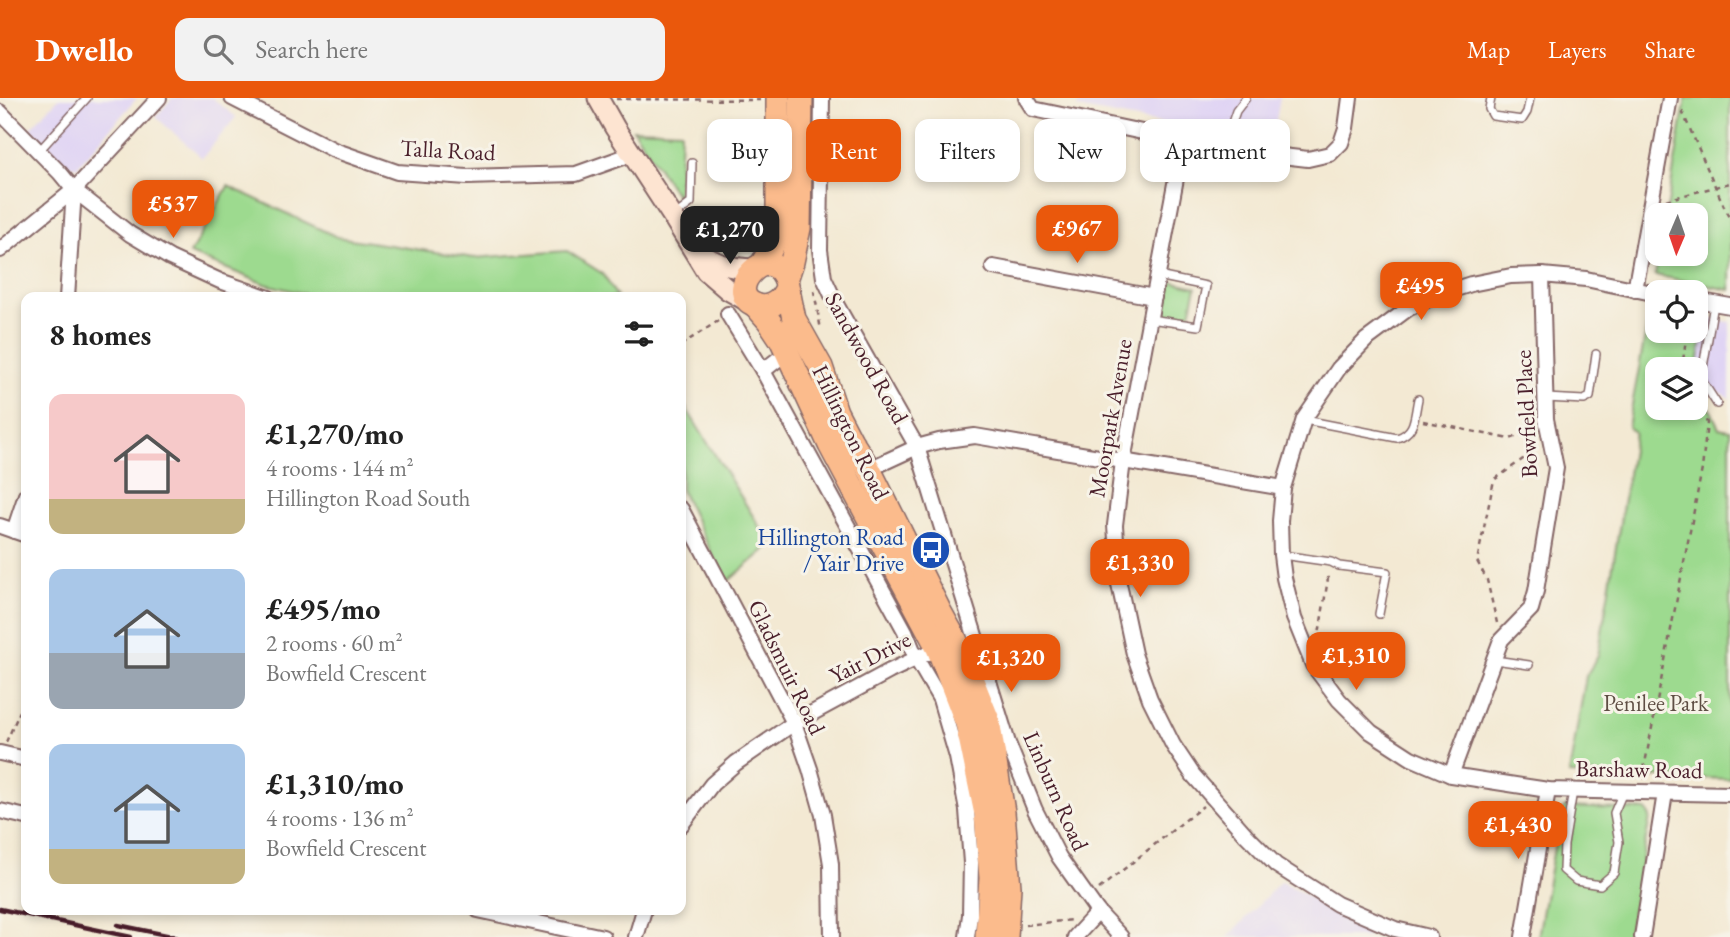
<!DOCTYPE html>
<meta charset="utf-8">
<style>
:root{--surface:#fff;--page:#f2f2f2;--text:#222;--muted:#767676;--accent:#ea580c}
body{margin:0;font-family:"EB Garamond",serif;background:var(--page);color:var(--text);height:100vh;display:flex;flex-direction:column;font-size:26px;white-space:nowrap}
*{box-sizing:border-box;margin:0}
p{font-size:23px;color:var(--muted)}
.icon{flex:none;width:38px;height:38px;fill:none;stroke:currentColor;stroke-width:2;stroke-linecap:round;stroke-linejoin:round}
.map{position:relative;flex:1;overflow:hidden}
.details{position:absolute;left:21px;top:194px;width:665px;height:623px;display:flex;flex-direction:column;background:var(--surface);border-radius:14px;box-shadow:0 4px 10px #0003}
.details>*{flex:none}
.hud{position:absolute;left:707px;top:21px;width:665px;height:63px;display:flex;gap:14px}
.needle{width:46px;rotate:182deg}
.buttons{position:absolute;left:1645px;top:105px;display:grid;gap:14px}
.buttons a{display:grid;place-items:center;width:63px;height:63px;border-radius:14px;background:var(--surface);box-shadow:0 4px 10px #0003;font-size:35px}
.price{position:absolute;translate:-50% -60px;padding:0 16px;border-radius:14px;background:var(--accent);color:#fff;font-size:23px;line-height:46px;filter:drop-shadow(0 2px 4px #0008)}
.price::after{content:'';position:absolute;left:50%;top:42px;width:21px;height:16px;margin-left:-10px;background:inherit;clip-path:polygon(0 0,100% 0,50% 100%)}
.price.on{background:#222;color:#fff}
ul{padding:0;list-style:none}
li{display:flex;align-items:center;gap:21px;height:175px;padding:0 28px}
li span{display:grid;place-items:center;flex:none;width:196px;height:140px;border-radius:14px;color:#555}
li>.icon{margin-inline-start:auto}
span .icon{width:84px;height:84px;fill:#fffc;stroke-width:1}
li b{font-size:30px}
h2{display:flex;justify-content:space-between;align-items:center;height:84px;padding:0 28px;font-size:30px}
.pill{padding:0 24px;border-radius:14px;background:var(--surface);box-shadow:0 4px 10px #0003;font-size:24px;line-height:63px}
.pill.on{background:var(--accent);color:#fff}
header{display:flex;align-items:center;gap:42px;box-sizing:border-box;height:98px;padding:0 35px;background:var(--accent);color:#fff}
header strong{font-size:33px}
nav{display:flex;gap:38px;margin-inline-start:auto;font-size:24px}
.search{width:490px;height:63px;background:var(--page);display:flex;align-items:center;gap:18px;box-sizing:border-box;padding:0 24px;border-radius:14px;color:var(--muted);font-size:26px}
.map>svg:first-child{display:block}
.built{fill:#e0d4f4}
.green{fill:#9dda8f;stroke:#747c5d;stroke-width:2;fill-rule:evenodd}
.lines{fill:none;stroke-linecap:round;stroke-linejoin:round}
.lane-casing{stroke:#856666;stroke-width:10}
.street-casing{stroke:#856666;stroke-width:18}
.secondary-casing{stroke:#856666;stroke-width:23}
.primary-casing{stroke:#856666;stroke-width:26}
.path{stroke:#856666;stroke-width:2.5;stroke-dasharray:5 5;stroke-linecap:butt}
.lane{stroke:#fff;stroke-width:7}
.street{stroke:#fff;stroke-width:14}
.secondary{stroke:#fde4d1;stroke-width:19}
.primary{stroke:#fbbb8c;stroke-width:23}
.rail{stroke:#4a1f2b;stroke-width:4.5}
.labels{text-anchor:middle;stroke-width:6;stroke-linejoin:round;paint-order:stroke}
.street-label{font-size:23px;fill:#4a1f2b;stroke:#f7f3e8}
.transit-label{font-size:23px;fill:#164399;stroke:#f7f3e8;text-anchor:end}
.park-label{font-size:23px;fill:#5f4e44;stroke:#f7f3e8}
</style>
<header>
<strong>Dwello</strong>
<div class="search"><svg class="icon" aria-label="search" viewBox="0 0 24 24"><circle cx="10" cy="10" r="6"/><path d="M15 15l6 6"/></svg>Search here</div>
<nav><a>Map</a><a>Layers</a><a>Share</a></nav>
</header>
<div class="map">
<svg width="1730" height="839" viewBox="0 0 1730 839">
<rect width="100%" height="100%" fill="#f7f3e8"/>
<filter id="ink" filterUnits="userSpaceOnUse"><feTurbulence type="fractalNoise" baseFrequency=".0143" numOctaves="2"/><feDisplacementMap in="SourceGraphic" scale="14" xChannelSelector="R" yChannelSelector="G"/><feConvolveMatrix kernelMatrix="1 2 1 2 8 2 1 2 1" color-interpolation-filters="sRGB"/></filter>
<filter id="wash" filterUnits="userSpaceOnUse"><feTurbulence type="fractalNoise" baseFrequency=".00686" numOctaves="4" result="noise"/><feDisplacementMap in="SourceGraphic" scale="28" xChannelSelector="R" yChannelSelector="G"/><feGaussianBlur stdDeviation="1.57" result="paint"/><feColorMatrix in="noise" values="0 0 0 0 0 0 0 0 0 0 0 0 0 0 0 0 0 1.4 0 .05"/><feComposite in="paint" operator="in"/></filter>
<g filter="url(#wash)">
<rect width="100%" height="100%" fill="#f3e9d3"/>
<g class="built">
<path d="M59 0H137L77 69 64 66 30 30Z"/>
<path d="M172 0H212L236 19 202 60 156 19Z"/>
<path d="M1079 0H1280L1272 45 1077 10Z"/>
<path d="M1705 220 1730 224V300L1696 281Z"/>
<path d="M1281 783 1369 833 1368 839H1228Z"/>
</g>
<g class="green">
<path d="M1686 0H1730V192L1655 177 1659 156H1696V117H1666Z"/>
<path d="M633 31 681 33 678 100Z"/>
<path d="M228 88 337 139 474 160 567 153 603 176 617 199H318L265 186 190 156Z"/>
<path d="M1166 182 1196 189 1189 220 1160 216Z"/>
<path d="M1650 211 1657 212V233H1696V218L1705 220 1696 281 1719 330 1730 332V681L1569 676 1586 578 1598 558 1635 334 1628 329ZM1696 271V310H1657V271Z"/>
<path d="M681 302 771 447 726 485 681 392Z"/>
<path d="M1565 709 1646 712 1650 719 1628 839H1538L1560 716Z"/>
</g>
</g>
<g filter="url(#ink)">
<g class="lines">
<g class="lane-casing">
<g id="lane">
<path d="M1491 0 1489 11 1493 18 1522 22 1527 14 1530 0"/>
<path d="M1223 51 1236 13 1246 0"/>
<path d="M39 53 87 0"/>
<path d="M674 118 691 105 692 65"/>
<path d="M1714 206 1701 281 1717 306"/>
<path d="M1150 221 1198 228 1206 188 1158 178"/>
<path d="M1546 300 1584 302 1590 299 1596 256"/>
<path d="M1305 322 1397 340C1416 334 1414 319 1418 301"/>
<path d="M1282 457 1331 464 1339 468 1387 474 1379 516"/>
<path d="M1495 562 1529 567"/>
<path d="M1573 693 1564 747 1563 772 1576 783 1600 787 1614 775 1619 744 1614 715 1623 694"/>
</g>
</g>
<g class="street-casing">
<g id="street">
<path d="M232 0 334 52 397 74 467 79 576 76 632 56"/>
<path d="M822 0 820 152 824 180 837 208 917 349 1008 645 1035 712 1059 759 1098 814 1121 839"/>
<path d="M1026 0 1033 11 1223 51 1308 61 1330 56 1341 45 1346 30 1350 0"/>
<path d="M0 14 60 75 74 92 130 136 170 160 220 183 269 200"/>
<path d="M1183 43 1123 363 1115 427 1119 486 1134 556 1150 601 1173 647 1193 677 1246 737 1276 767 1337 806 1395 831 1429 839"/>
<path d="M0 152 74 92 159 0"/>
<path d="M993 169 1154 199"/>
<path d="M1635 192 1670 0"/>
<path d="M1657 196 1586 181 1542 177 1511 178 1471 186 1437 197 1409 210 1366 242 1339 270 1304 321 1283 390 1280 423 1281 457 1284 480 1294 520 1313 567 1339 602 1371 634 1411 660 1451 677 1548 692 1730 696"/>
<path d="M67 200 74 92"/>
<path d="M1696 202 1730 208"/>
<path d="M728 216 763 273 905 533 916 560 940 601 957 659 967 712 971 765 970 817 967 839"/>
<path d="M763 273 777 262"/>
<path d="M865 373 917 349 939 343 975 338 1283 390"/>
<path d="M681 411 794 625 810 671 823 717 831 766 832 839"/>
<path d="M0 428 26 437"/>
<path d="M14 433 26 397"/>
<path d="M0 655 26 661"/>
<path d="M1451 677 1501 542 1531 511 1536 493 1556 370 1546 321 1542 177"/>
<path d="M0 713 26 719"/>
<path d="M681 727 712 686 736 665 794 625 890 573 945 547"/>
<path d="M478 812 603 839"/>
<path d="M636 839 644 812"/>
<path d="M1075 839 1098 814"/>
<path d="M1523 839 1548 692"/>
<path d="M1642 839 1665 695"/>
</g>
</g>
<g class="secondary-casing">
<g id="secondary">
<path d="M598 0 615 30 673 119 706 173 728 192 749 204"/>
<path d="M697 153C717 167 730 170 754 171"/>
</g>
</g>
<g class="primary-casing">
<g id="primary">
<path d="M762 166C771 153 775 143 778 127V0"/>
<path d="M786 182 792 164 799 130 801 0"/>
<path d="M787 189C782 203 768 214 753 206 724 192 769 141 786 182L794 221 821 269 836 314 851 343 869 371 940 514 956 543 988 622 1003 714 1009 789 1006 839"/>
<path d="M755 207 769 223 781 241 830 347 938 550 967 625 986 716 991 780 987 839"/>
</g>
</g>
<g class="path">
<path d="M616 1 760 2"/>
<path d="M1682 13 1730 122"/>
<path d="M1666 102 1730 85"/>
<path d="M711 143 753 145"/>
<path d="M814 193 821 232"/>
<path d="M681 247 718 223"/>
<path d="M1686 271 1683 263 1687 233"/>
<path d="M1423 323 1510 341 1523 336 1534 329"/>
<path d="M1497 525 1487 482 1477 463 1494 382 1523 361 1536 338"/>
<path d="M1318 543 1329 474"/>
<path d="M6 644 26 600"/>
<path d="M1642 681 1702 371 1707 325 1696 297"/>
<path d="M1099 791 1203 708"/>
<path d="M1025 827 1071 822"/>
</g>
<use href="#lane" class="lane"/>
<use href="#street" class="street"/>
<use href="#secondary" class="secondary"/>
<use href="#primary" class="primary"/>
<g class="rail">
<path d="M0 811 131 839"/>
<path d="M118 827 176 839"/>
</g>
</g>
</g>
<defs>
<g id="bus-disc" transform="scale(2.0125)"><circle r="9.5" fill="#1a4fb4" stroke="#f7f3e8"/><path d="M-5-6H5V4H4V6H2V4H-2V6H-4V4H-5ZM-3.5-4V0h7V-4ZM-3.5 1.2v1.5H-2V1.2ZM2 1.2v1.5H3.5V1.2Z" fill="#fff"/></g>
</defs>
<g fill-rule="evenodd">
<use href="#bus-disc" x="931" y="452"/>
</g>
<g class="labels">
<g class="street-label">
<text transform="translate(448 52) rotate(3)" y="8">Talla Road</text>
<text transform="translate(867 260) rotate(61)" y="8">Sandwood Road</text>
<text transform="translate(1526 316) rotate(-93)" y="8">Bowfield Place</text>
<text transform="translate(1110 320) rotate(-80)" y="8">Moorpark Avenue</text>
<text transform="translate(851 334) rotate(64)" y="8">Hillington Road</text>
<text transform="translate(870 559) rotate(-27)" y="8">Yair Drive</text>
<text transform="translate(787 569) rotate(64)" y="8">Gladsmuir Road</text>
<text transform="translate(1639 671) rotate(1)" y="8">Barshaw Road</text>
<text transform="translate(1056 693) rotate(66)" y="8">Linburn Road</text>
</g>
<g class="transit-label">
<text x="904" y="447">Hillington Road<tspan x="904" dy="26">/ Yair Drive</tspan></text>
</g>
<g class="park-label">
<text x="1656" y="613">Penilee Park</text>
</g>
</g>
</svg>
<div class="buttons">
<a><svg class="needle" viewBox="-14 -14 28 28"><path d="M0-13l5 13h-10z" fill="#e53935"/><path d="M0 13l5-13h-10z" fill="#767676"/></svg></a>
<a><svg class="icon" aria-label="locate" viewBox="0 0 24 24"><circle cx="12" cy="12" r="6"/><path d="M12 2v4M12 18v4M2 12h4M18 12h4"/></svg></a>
<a><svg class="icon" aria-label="layers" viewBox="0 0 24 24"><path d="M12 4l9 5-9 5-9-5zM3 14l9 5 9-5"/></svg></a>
</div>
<b class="price" style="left:173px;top:142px">£537</b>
<b class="price" style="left:1077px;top:167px">£967</b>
<b class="price on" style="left:730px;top:168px">£1,270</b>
<b class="price" style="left:1421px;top:224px">£495</b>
<b class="price" style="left:1140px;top:501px">£1,330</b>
<b class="price" style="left:1356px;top:594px">£1,310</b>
<b class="price" style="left:1011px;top:596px">£1,320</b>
<b class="price" style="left:1518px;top:763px">£1,430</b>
<div class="hud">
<a class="pill">Buy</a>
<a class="pill on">Rent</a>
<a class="pill">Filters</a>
<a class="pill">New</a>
<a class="pill">Apartment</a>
</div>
<section class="details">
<h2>8 homes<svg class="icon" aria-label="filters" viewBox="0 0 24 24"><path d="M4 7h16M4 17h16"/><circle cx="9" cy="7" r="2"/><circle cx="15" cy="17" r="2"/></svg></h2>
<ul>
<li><span style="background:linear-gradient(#f6c9c9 75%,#c2b280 0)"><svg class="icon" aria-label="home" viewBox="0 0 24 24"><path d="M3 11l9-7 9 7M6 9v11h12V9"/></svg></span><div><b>£1,270/mo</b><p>4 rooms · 144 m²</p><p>Hillington Road South</p></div></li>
<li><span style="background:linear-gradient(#a9c7e8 60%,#9aa5b1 0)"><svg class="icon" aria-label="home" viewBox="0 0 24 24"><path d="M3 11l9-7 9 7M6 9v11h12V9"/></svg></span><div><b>£495/mo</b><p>2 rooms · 60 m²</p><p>Bowfield Crescent</p></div></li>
<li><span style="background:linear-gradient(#a9c7e8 75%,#c2b280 0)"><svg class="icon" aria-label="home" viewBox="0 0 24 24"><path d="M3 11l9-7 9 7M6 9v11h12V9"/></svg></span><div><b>£1,310/mo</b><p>4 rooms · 136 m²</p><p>Bowfield Crescent</p></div></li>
</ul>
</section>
</div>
